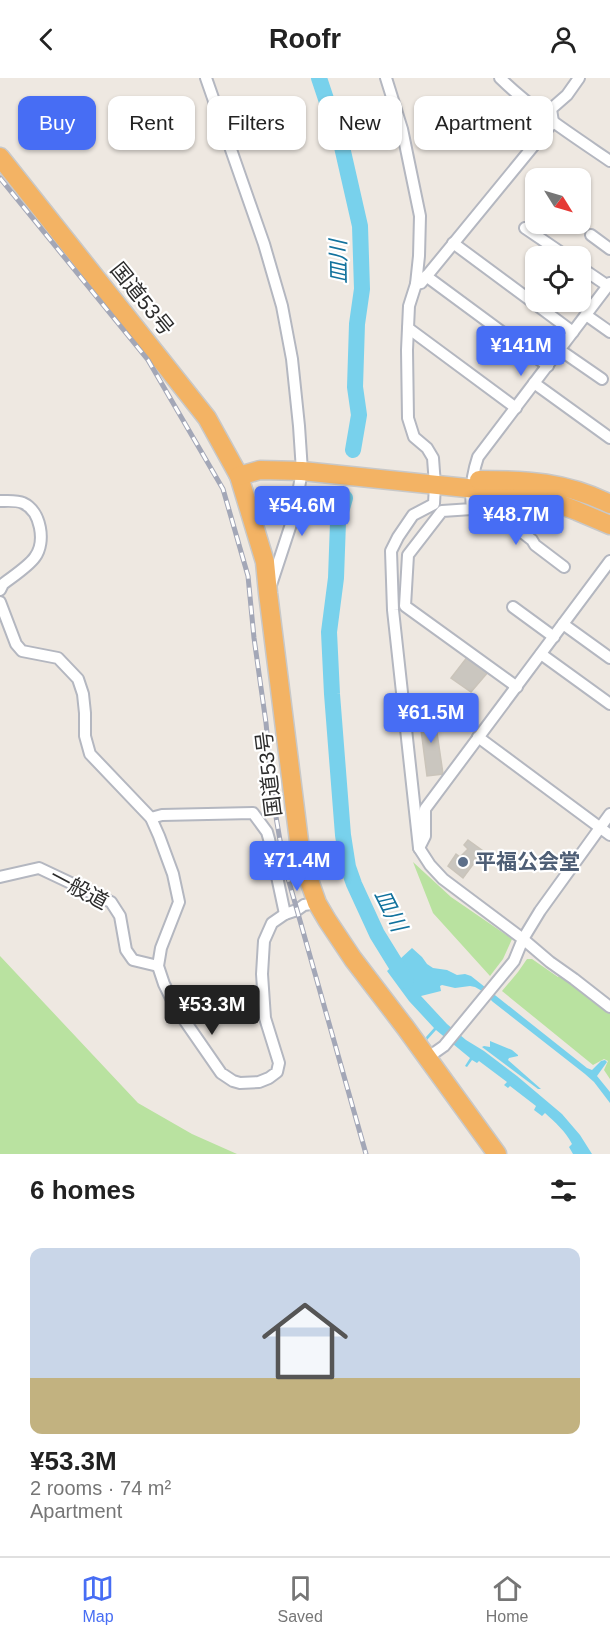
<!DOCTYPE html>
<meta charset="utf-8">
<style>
:root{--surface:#fff;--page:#f2f2f2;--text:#222;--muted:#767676;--line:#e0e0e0;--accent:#476df4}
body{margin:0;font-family:Arial,"Noto Sans JP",sans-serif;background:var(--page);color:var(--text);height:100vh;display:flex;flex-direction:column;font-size:22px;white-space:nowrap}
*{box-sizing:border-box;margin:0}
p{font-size:20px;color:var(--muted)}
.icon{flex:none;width:33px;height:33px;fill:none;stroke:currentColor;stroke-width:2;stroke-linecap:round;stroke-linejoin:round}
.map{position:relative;height:1076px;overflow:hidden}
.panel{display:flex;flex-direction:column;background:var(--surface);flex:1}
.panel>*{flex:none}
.hud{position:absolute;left:18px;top:18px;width:574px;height:54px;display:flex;gap:12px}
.needle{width:39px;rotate:127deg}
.tools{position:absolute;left:525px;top:90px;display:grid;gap:12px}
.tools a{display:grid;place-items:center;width:66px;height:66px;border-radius:12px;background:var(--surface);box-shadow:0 2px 4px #0004;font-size:30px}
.price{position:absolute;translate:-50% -51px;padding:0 14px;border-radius:6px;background:var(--accent);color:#fff;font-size:20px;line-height:39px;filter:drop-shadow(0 2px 3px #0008)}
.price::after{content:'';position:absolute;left:50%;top:36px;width:18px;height:14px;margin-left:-9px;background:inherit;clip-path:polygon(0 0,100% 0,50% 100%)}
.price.current{background:#222;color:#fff}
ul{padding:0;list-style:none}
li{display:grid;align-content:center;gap:12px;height:318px;padding:0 30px}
li span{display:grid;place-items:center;height:186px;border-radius:12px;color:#555}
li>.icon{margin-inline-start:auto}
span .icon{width:108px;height:108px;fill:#fffc;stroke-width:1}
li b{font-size:26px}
h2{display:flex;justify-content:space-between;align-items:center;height:72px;padding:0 30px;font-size:26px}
.pill{padding:0 21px;border-radius:12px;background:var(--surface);box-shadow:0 2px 4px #0004;font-size:21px;line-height:54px}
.pill.current{background:var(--accent);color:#fff}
header{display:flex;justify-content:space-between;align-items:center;height:78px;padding:0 30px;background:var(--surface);font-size:27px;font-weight:600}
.tab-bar{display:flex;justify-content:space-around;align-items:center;height:84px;border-top:2px solid var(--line);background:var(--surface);font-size:16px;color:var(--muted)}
.tab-bar a{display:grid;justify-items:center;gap:3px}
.tab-bar .current{color:var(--accent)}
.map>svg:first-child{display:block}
.green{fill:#b9e2a0}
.water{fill:#78d1ec}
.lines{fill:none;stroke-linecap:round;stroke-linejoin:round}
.river{stroke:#78d1ec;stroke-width:16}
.building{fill:#cac6bf;stroke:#cac4ba;stroke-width:1.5}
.minor-casing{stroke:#b4b7c0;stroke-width:14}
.trunk-casing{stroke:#c8c8c8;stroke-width:21}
.minor{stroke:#fff;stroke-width:10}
.trunk{stroke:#f3b364;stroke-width:18}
.rail-casing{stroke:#a3a7b7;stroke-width:5}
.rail{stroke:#fff;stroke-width:3;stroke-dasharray:9;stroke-linecap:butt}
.service-dot{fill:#5c6f8a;stroke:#fff;stroke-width:2}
.labels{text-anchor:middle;stroke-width:4.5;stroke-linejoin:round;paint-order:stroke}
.street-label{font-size:21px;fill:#2d2d2d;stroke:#fff}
.service-label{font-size:21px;font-weight:bold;fill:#4e5e75;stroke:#fff;text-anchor:start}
.water-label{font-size:22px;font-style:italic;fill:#12729d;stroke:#fff}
</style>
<header><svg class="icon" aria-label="back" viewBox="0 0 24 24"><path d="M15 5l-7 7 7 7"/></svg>Roofr<svg class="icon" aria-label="person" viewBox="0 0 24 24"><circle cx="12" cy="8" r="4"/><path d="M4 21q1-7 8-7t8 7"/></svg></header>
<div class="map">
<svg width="610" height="1076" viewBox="0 0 610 1076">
<rect width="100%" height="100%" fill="#eee8e1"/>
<g class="green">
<path d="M413 784 451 819 512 861 503 881 490 898 433 835Z"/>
<path d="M0 878 138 1025 192 1056 237 1076H0Z"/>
<path d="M527 881H532L558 899 560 897 610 934V1001L604 992 608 983 604 981 593 987 502 913 518 894Z"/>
</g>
<g class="water">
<path d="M412 870 422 879 427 886 433 890 447 892 457 897 465 896 471 898 587 990 592 992 601 983 605 982 607 984 597 998 610 1014V1025L594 1004 585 996 493 924 482 913 475 909 470 908 455 910 442 907 440 908 441 913 421 918 447 946 466 962 484 973 517 998 562 1036 580 1057 592 1076H573L569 1069 572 1066C565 1053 556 1045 545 1035L542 1038 534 1032 536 1028 510 1008 508 1010 504 1007 507 1004 479 983 477 985 472 982 467 989 465 988 470 980 436 952 427 962 426 959 434 950 409 923 387 893Z"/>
<path d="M490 963 512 972 518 977V978L509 980 508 982 541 1011H538L482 969 484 968 490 969Z"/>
</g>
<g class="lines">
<g class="river">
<path d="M319 0 342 69 360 148 362 211 357 246 355 309 359 337 353 372"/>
<path d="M345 420 338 444 336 500 329 554 332 616 343 757 348 789 354 806 377 856 406 903"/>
</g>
</g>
<g class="building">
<path d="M468 578 488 594 471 614 451 600Z"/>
<path d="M434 634 443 696 427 698 419 636Z"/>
<path d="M468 762 483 773 463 800 448 788 456 776 460 779 468 771 464 767Z"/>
</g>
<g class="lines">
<g class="minor-casing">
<g id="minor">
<path d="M206 0 264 166 282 228 292 281 299 348 302 393 294 437 271 507"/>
<path d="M386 0 402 51 420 138 419 178 416 206 409 228 407 272 408 340 414 359 427 370 433 380 435 407 434 426 413 437 398 459 391 473 393 532 419 770 430 787 443 801 523 861 550 884 574 901 610 929"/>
<path d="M500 0C533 32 572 57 610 83"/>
<path d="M525 150 566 178"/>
<path d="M591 157 610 171"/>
<path d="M453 165 573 254"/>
<path d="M580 189 608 208"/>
<path d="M426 198 548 288"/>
<path d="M416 206 421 205 553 44 551 31 567 17 579 0"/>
<path d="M586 237 610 254"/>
<path d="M408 250 516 330"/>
<path d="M560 272 602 301"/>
<path d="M534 305 610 360"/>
<path d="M0 423C7 423 17 422 23 425 41 433 46 464 35 479 29 488 12 499 3 506L0 512"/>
<path d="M472 431 494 432 532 462 535 467 564 489"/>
<path d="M0 524 16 566 22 573 58 580 78 601 83 616 85 635V658L90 676 151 740 159 758 173 796 179 824 161 870 158 888 164 906 176 930 221 995 233 1003 240 1005 259 1004 269 1000 277 994 279 985 265 940 262 896 264 863 272 845 285 836 297 832 304 827 317 825"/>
<path d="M513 529 554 559"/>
<path d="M563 546 610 580"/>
<path d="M541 576 610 626"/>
<path d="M517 609 405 528 408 477 442 433 472 431C470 413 472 397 478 379L610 205"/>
<path d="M478 659 610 757"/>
<path d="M151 740 162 737 253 735 267 754 269 761 285 836"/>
<path d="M419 770 425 758V731L610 483"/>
<path d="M0 799 39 790 111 824 120 838 126 872 133 882 158 888"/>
<path d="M427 980 444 968 514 883 523 861 540 833 610 736"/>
</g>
</g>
<g class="trunk-casing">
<g id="trunk">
<path d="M0 79 207 340 239 398 265 484 268 515 301 779 317 825 327 842 353 881 405 949 497 1076"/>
<path d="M239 398 260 392 302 393 486 412 559 426 577 433 610 447"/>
<path d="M479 402C527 402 566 404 610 426"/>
</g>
</g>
<use href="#minor" class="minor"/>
<use href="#trunk" class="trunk"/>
<g class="rail-casing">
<path id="rail" d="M0 100 148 282 223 411 248 498 254 560 266 645 274 727 284 786 366 1076"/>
</g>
<use href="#rail" class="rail"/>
</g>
<circle class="service-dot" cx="463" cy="784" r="6"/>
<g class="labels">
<g class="street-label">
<text transform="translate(142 221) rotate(51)" y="7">国道53号</text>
<text transform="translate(269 696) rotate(-97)" y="7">国道53号</text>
<text transform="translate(79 811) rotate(28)" y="7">一般道</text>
</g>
<g class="service-label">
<text x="475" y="791">平福公会堂</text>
</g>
<g class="water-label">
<text transform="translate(338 184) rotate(-91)" y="8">皿川</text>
<text transform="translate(391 832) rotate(63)" y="8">皿川</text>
</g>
</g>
</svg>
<div class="tools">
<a><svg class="needle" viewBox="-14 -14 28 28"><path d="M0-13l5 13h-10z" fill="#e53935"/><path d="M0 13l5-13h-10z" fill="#767676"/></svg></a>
<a><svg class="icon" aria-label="locate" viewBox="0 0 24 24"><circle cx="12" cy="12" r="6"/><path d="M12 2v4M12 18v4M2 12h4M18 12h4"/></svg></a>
</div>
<b class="price" style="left:521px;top:299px">¥141M</b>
<b class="price" style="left:302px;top:459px">¥54.6M</b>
<b class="price" style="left:516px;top:468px">¥48.7M</b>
<b class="price" style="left:431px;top:666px">¥61.5M</b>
<b class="price" style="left:297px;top:814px">¥71.4M</b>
<b class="price current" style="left:212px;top:958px">¥53.3M</b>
<div class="hud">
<a class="pill current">Buy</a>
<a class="pill">Rent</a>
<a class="pill">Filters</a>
<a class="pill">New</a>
<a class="pill">Apartment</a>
</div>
</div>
<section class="panel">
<h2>6 homes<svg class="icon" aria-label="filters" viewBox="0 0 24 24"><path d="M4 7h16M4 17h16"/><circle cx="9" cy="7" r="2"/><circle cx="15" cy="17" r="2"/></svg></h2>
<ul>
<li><span style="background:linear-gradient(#c9d6e8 70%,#c2b280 0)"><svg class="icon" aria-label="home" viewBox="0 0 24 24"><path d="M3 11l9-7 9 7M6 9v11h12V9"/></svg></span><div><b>¥53.3M</b><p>2 rooms · 74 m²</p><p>Apartment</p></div></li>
</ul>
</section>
<nav class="tab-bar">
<a class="current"><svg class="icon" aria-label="map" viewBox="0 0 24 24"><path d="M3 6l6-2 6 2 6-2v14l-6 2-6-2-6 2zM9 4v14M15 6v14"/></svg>Map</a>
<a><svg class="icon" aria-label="saved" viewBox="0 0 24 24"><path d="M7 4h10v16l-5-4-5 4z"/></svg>Saved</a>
<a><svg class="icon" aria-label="home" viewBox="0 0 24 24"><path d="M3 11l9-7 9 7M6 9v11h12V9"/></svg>Home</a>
</nav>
